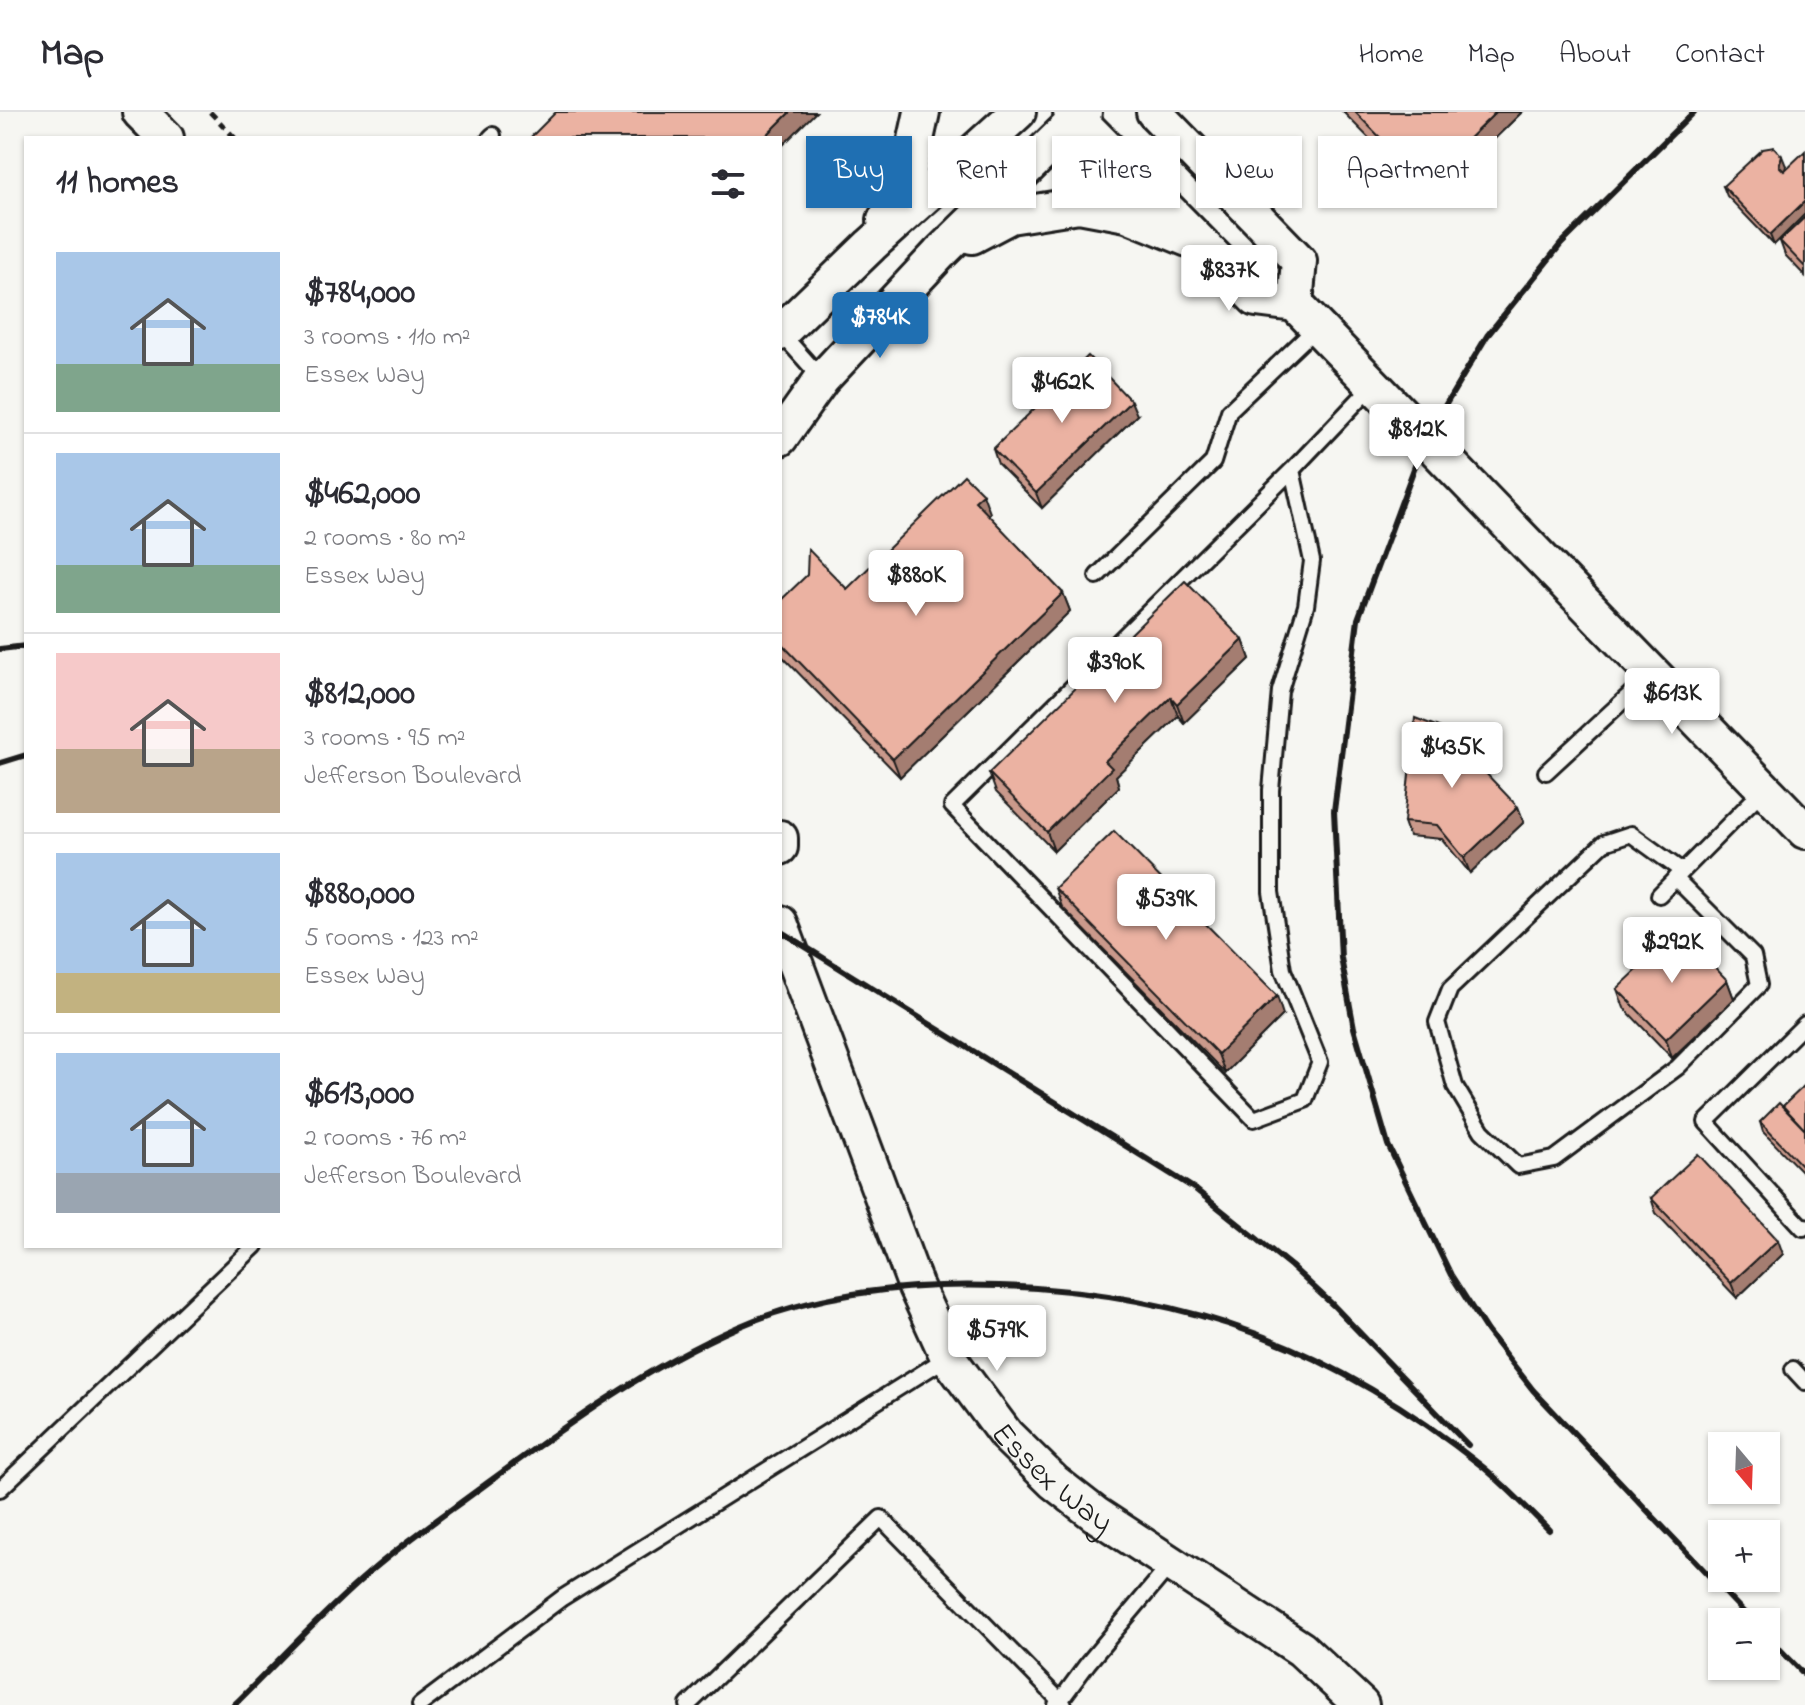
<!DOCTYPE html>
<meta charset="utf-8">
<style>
:root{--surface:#fff;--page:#f2f2f3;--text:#2b2b33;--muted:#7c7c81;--line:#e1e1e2;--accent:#1f6fb2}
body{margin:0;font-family:"Indie Flower",sans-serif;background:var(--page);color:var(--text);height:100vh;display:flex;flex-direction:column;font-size:30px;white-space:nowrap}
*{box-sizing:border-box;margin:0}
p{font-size:26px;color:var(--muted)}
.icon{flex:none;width:44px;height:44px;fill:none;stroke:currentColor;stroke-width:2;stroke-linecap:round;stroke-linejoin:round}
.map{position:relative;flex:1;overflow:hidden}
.sheet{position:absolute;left:24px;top:24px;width:758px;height:1112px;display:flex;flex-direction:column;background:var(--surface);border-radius:0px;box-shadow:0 2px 6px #0004}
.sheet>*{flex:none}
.hud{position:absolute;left:806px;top:24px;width:760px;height:72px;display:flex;gap:16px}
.needle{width:52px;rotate:161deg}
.buttons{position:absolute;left:1708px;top:1320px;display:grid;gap:16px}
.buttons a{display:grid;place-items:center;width:72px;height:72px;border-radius:0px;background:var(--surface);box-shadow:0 2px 6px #0004;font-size:40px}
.price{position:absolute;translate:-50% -68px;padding:0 18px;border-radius:8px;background:#fff;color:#222;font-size:26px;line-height:52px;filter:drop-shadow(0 2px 4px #0008)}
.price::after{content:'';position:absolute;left:50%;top:48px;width:24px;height:18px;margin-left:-12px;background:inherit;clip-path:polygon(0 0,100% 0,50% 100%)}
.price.on{background:var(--accent);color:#fff}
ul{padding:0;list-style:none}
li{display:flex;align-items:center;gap:24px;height:200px;padding:0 32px}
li+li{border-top:2px solid var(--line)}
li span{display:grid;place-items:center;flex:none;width:224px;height:160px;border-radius:0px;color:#555}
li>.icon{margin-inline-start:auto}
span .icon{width:96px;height:96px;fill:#fffc;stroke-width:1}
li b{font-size:34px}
h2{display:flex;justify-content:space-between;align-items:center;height:96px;padding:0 32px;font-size:34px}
.chip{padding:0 28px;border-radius:0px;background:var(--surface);box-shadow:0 2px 6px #0004;font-size:28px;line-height:72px}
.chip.on{background:var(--accent);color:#fff}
header{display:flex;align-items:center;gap:48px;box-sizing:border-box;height:112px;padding:0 40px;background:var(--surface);border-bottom:2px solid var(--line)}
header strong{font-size:38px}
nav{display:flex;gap:44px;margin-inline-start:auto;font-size:28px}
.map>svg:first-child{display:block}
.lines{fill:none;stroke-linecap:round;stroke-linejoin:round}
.service-casing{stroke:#1c1c1c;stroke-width:20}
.tertiary-casing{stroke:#1c1c1c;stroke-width:40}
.path{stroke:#1c1c1c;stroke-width:5;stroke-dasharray:8 6;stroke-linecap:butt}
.service{stroke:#f6f6f2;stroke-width:14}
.tertiary{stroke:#f6f6f2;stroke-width:34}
.rail{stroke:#1c1c1c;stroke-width:6}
.wall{fill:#ca998b;stroke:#1c1c1c;stroke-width:2}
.shaded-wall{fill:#a47d71;stroke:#1c1c1c;stroke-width:2}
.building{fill:#ebb2a2;stroke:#1c1c1c;stroke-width:2}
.labels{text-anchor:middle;stroke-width:6;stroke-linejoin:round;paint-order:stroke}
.street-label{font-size:32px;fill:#1c1c1c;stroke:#f6f6f2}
</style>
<header>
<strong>Map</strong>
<nav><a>Home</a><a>Map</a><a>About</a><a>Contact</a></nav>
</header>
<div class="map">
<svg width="1805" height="1593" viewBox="0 0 1805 1593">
<rect width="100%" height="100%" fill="#f6f6f2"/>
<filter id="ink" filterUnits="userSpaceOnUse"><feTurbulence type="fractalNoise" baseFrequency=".0125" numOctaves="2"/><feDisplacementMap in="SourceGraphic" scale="16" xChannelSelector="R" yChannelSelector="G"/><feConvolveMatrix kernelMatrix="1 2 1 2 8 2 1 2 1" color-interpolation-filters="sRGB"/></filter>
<g filter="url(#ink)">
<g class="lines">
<g class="service-casing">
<g id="service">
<path d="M490 26 493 23"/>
<path d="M780 220 822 267"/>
<path d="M1292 358 1312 449 1306 494 1280 579 1271 678V780L1283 858 1320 950 1305 988 1254 1007 952 694 1292 358 1373 273"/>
<path d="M1097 464 1213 350 1229 299 1317 215"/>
<path d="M1546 660 1652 562"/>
<path d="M1675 766 1753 844 1759 873 1678 955 1554 1047 1518 1054 1482 1019 1455 974 1437 910 1450 877 1604 731 1631 722 1682 759"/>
<path d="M1659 783 1764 677"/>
<path d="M1805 912 1706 1010 1803 1116 1805 1114"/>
<path d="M1793 1257 1805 1270"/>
<path d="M0 1377 255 1134"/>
<path d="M420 1593 562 1486 948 1245"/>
<path d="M688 1593 881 1406 1060 1589 1056 1593"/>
<path d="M1064 1593 1060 1589 1088 1551 1171 1452"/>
</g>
</g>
<g class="tertiary-casing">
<g id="tertiary">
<path d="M140 0 166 26"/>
<path d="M1071 0 1256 187 1295 192 1805 719"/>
<path d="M1154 0 1299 149 1295 192"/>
<path d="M885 108 907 69 922 0"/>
<path d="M972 124 1010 104 1079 93 1127 102 1188 127"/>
<path d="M780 221 871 133 1018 0"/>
<path d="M780 326 822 267 940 141 1084 0"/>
<path d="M780 726V735"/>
<path id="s1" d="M780 811 916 1175 948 1245 1006 1323 1054 1370 1095 1402 1301 1537 1361 1593"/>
</g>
</g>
<path class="path" d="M210 0 235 26"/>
<use href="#service" class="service"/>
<use href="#tertiary" class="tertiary"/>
<g class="rail">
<path d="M1694 0 1561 132 1487 224 1425 327 1358 507 1334 699 1341 846 1354 916 1388 1033 1451 1163 1487 1219 1533 1278 1753 1510"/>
<path d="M0 537 26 534"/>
<path d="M0 651 26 643"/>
<path d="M780 819 1195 1077 1291 1154 1333 1193 1468 1333"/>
<path d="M1766 1523 1805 1563"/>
<path d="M234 1593C279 1549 322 1501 370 1460 407 1428 447 1401 486 1372 566 1313 646 1255 738 1215 820 1179 911 1171 1000 1174 1191 1181 1333 1235 1483 1355 1506 1374 1528 1397 1549 1418"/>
</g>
</g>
<g class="wall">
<path d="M1343 0H1522L1431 89Z"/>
<path d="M1786 54 1784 58 1774 133 1727 84 1723 74Z"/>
<path d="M1805 105V164L1785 143 1780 129Z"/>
<path d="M1137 303 1042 396 998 352 993 337Z"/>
<path d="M990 401 988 403 1063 481 1070 499 900 665 780 542V489L847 477Z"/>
<path d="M1243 528 1250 547 1184 611 1178 604 1116 664 1119 675 1054 739 996 680 989 661Z"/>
<path d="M1518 695 1524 710 1470 761 1442 727 1409 724 1404 710Z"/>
<path d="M1055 776 1283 903 1225 961 1062 795Z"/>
<path d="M1727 868 1734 887 1672 946 1624 896 1617 877Z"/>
<path d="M1805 973V1063L1763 1020 1760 1010 1783 994Z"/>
<path d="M1651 1086 1783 1142 1737 1186 1656 1101Z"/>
</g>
<g class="shaded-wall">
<path d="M790 0H816L780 36V26H764Z"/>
<path d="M1496 0H1522L1431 89 1424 70Z"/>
<path d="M1782 44 1786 54 1783 64 1779 54Z"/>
<path d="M1805 89V102L1774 133 1770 123Z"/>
<path d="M1131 289 1137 303 1042 396 1036 381Z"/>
<path d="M983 382 990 401 982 408 975 389Z"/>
<path d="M1063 481 1070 499 900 665 893 647Z"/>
<path d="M1243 528 1250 547 1184 611 1177 592Z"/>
<path d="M1171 585 1178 604 1116 664 1119 675 1054 739 1047 720 1105 649Z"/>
<path d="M1518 695 1524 710 1470 761 1464 746Z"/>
<path d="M1727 868 1734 887 1672 946 1666 927Z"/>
<path d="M1277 884 1283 903 1225 961 1218 942Z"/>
<path d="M1778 1128 1783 1142 1737 1186 1731 1171Z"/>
</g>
<g class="building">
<path d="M556 0H790L764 26H530Z"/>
<path d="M1355 0H1496L1424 70Z"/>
<path d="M1774 35 1782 44 1779 54 1784 59 1805 39V89L1770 123 1723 74 1763 37Z"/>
<path d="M1805 105V155L1780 129Z"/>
<path d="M1088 244 1131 289 1036 381 993 337Z"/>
<path d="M964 363 983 382 975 389 1063 481 893 647 780 530V489L807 463 808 437 847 477Z"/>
<path d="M1185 469 1243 528 1177 592 1171 585 1105 649 1112 656 1047 720 989 661Z"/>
<path d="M1415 606 1444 617 1518 695 1464 746 1437 713 1404 710Z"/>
<path d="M1114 719 1277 884 1218 942 1055 776Z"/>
<path d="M1679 818 1727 868 1666 927 1617 877Z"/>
<path d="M1805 973V1018L1783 994Z"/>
<path d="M1779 991 1805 1018V1057L1760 1010Z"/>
<path d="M1698 1042 1778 1128 1731 1171 1651 1086Z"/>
</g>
</g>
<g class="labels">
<g class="street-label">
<text dy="11" stroke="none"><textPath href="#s1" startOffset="626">Essex Way</textPath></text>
</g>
</g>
</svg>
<div class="buttons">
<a><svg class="needle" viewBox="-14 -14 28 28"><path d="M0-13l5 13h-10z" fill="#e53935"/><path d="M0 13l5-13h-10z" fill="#7c7c81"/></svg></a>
<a>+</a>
<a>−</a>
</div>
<b class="price" style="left:1229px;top:201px">$837K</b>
<b class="price on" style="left:880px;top:248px">$784K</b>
<b class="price" style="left:1062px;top:313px">$462K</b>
<b class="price" style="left:1417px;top:360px">$812K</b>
<b class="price" style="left:916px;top:506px">$880K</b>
<b class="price" style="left:1115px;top:593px">$390K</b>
<b class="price" style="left:1672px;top:624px">$613K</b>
<b class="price" style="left:1452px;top:678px">$435K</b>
<b class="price" style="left:1166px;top:830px">$539K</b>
<b class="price" style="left:1672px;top:873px">$292K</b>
<b class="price" style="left:997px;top:1261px">$579K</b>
<div class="hud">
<a class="chip on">Buy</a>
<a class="chip">Rent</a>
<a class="chip">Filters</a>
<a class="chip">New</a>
<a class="chip">Apartment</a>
</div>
<section class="sheet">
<h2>11 homes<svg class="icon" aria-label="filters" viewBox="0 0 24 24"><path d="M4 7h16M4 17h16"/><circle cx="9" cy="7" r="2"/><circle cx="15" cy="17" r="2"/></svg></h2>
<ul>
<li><span style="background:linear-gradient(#a9c7e8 70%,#7fa58c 0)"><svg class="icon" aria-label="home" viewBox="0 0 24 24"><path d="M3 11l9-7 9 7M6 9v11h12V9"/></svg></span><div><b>$784,000</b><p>3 rooms · 110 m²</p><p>Essex Way</p></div></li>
<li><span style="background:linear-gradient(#a9c7e8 70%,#7fa58c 0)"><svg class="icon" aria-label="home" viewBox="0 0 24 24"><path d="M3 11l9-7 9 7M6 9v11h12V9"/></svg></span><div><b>$462,000</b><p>2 rooms · 80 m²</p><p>Essex Way</p></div></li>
<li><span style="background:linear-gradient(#f6c9c9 60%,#b9a48a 0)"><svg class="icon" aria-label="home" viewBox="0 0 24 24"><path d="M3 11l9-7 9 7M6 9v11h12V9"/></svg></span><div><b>$812,000</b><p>3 rooms · 95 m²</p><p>Jefferson Boulevard</p></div></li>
<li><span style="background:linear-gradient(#a9c7e8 75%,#c2b280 0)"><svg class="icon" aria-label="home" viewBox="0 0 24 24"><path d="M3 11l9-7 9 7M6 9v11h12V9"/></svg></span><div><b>$880,000</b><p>5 rooms · 123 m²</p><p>Essex Way</p></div></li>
<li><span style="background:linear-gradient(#a9c7e8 75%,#9aa5b1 0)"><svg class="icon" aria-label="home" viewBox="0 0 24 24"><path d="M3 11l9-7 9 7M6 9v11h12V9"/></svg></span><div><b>$613,000</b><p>2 rooms · 76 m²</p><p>Jefferson Boulevard</p></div></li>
</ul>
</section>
</div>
